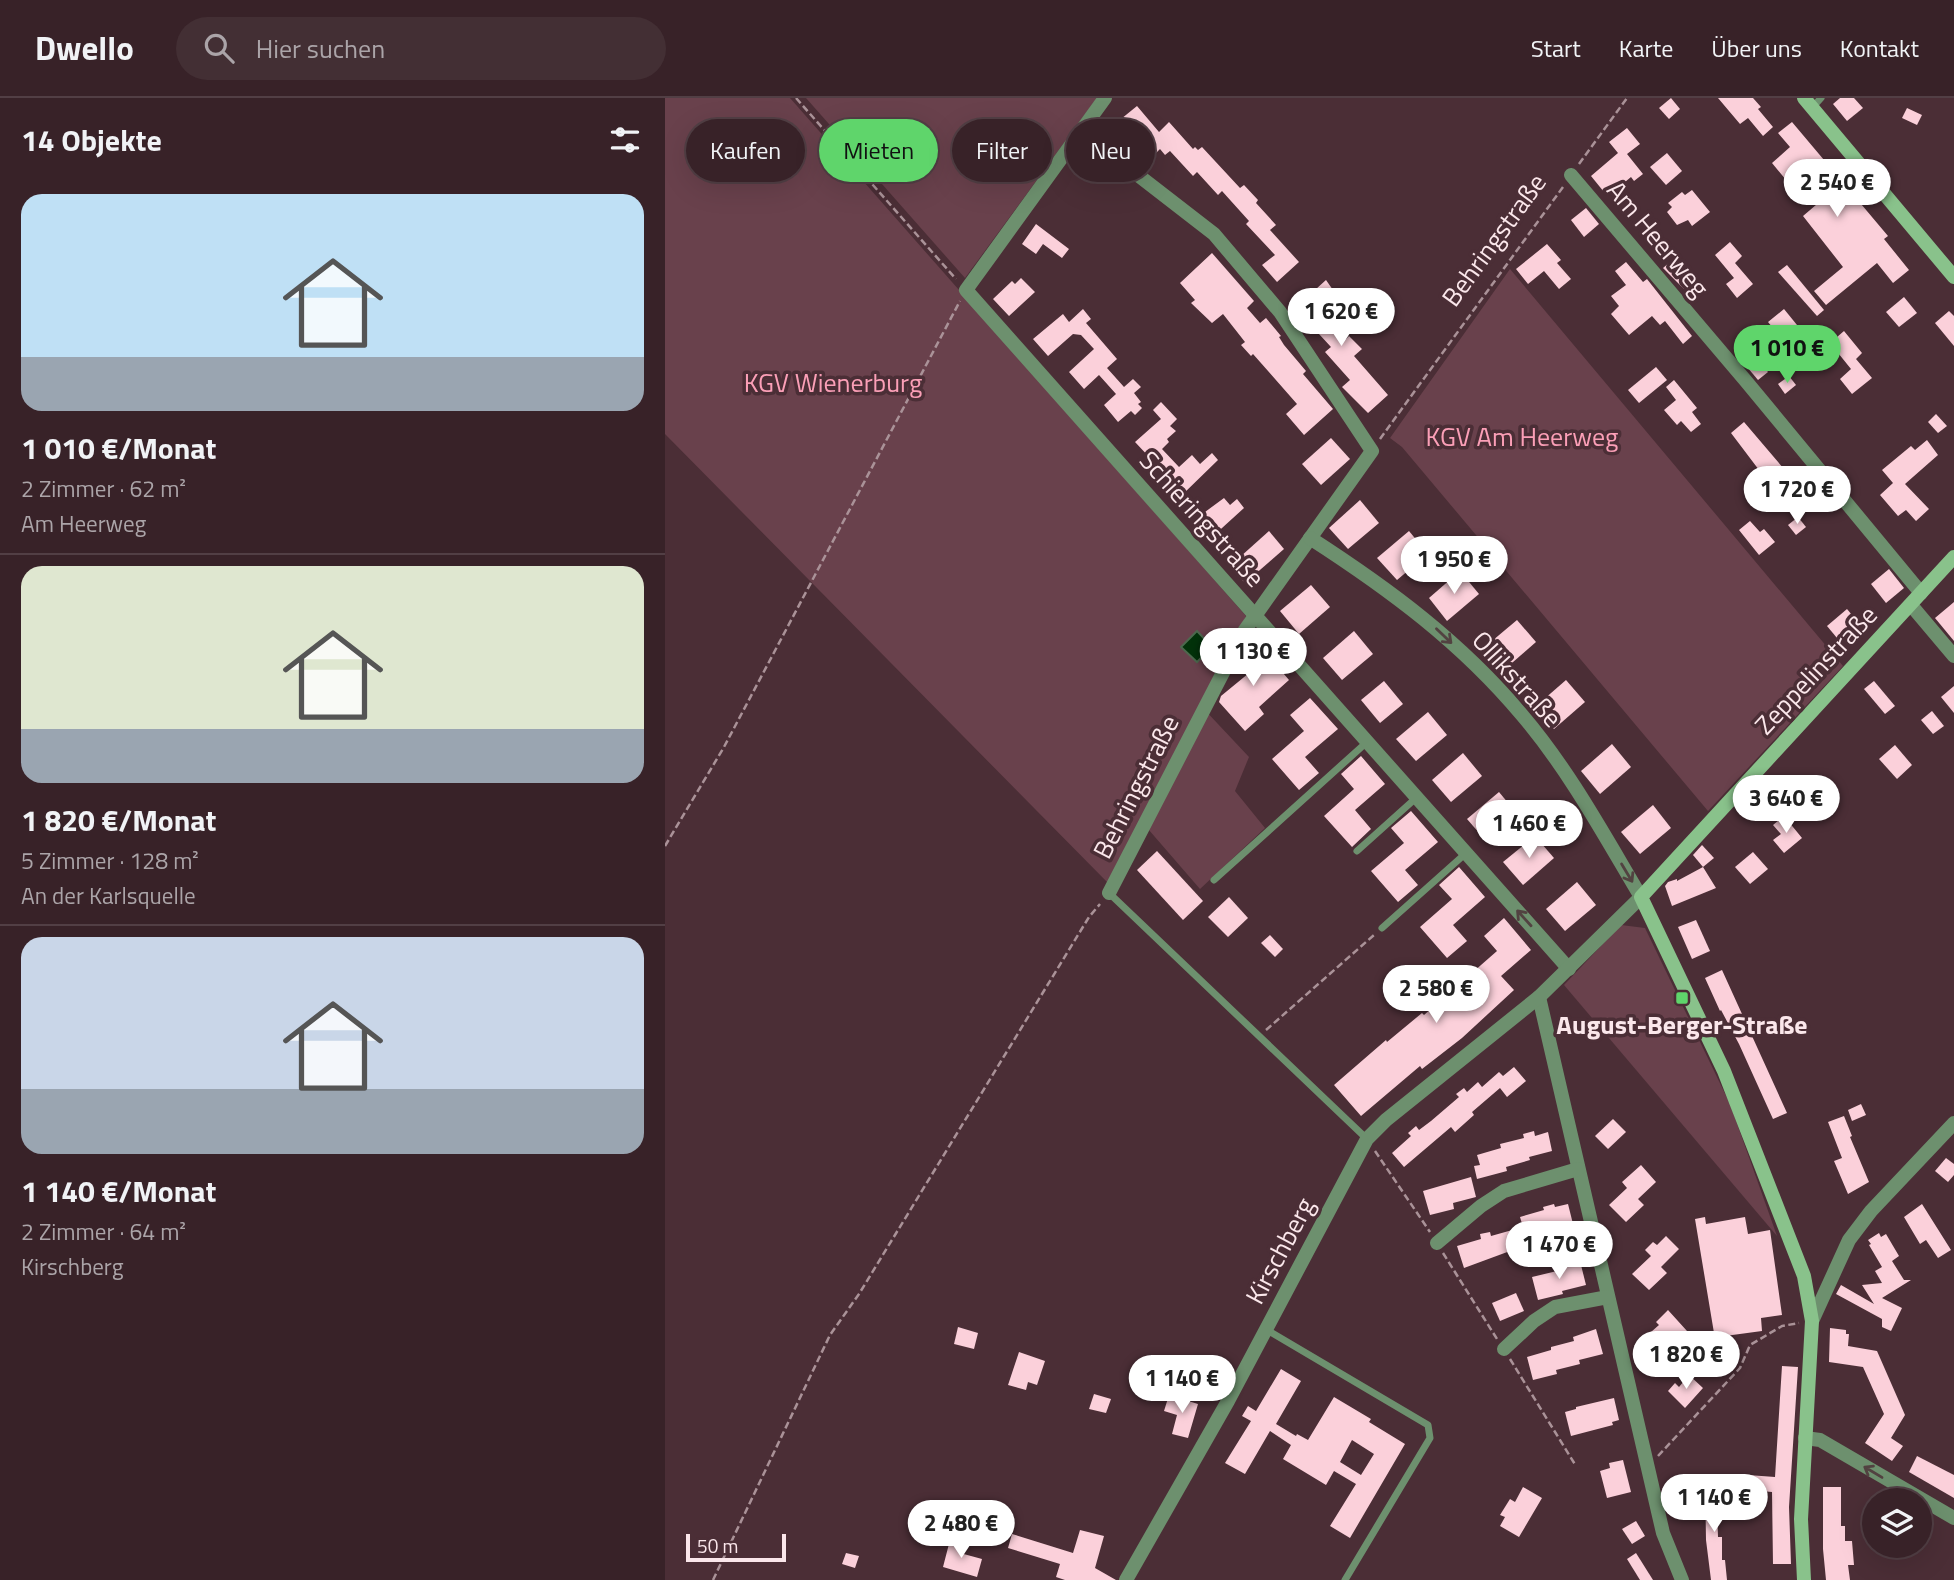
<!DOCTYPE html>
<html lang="de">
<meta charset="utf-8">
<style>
:root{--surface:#382228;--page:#432f34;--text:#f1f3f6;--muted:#aba4a8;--line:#523f45;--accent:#5fd56b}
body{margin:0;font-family:"Titillium Web",sans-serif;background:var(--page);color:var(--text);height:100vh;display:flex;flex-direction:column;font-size:26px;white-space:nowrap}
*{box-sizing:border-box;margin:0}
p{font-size:23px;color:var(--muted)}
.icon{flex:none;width:38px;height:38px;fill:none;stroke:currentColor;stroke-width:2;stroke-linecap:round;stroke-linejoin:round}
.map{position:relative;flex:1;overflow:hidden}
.drawer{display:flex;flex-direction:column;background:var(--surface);width:665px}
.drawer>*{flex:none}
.top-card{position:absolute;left:21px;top:21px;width:665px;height:63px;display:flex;gap:14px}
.fabs{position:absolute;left:1197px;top:1390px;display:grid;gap:14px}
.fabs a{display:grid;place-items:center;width:70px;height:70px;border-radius:50%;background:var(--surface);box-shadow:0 7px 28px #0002,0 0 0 2px var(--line);font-size:35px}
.scale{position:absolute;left:21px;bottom:18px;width:100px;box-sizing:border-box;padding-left:7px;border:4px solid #fbe7eb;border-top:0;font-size:19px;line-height:24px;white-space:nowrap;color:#fbe7eb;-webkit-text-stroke:5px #4b2e36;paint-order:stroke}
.price{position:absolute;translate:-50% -60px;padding:0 16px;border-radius:24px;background:#fff;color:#222;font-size:23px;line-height:46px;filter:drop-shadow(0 2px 4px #0008)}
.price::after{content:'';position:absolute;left:50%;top:42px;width:21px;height:16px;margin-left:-10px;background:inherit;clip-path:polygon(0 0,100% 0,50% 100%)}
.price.active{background:var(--accent);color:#111}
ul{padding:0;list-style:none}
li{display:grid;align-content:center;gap:14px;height:371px;padding:0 21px}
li+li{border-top:2px solid var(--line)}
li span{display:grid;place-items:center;height:217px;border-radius:21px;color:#555}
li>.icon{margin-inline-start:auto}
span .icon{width:126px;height:126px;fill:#fffc;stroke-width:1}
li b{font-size:30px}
h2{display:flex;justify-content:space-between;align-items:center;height:84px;padding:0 21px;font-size:30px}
.tag{padding:0 24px;border-radius:32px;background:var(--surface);box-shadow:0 7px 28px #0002,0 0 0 2px var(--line);font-size:24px;line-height:63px}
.tag.active{background:var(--accent);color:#111}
header{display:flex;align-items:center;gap:42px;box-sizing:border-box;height:98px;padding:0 35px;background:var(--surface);border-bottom:2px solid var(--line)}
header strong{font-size:33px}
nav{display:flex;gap:38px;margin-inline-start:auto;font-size:24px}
.search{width:490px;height:63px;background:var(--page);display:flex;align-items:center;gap:18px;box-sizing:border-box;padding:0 24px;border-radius:38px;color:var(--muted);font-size:26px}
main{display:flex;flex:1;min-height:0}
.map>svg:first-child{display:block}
.green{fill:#69414c}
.water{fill:#02320a;stroke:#4d684e;stroke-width:2}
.building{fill:#fbd0da;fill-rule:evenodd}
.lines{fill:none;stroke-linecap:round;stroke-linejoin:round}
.path{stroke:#aa9298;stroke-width:2.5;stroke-dasharray:7 3.5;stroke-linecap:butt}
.lane{stroke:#6d906e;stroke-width:7}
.street{stroke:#6d906e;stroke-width:14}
.secondary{stroke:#89c28b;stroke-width:14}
.oneway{stroke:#524241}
.poi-dot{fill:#5fd56b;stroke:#4b2e36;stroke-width:2.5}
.labels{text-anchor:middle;stroke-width:7;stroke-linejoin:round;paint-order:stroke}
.street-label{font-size:26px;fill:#fbe7eb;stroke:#4b2e36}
.park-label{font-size:26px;fill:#fb9fb7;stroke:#4b2e36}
.poi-label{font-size:26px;font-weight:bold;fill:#fbe7eb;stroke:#4b2e36}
</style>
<header>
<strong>Dwello</strong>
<div class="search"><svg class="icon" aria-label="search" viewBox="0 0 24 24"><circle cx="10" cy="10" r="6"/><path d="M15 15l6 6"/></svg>Hier suchen</div>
<nav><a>Start</a><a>Karte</a><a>Über uns</a><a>Kontakt</a></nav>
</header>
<main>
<section class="drawer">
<h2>14 Objekte<svg class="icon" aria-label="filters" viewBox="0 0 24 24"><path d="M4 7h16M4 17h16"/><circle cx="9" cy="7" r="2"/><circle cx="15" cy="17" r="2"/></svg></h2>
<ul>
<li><span style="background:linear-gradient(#bfe0f5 75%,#9aa5b1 0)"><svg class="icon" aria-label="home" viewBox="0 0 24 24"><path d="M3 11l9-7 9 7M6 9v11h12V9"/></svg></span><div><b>1 010 €/Monat</b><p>2 Zimmer · 62 m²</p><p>Am Heerweg</p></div></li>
<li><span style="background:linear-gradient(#dfe7d0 75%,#9aa5b1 0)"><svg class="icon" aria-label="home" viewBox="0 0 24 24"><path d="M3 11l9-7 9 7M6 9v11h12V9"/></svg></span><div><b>1 820 €/Monat</b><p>5 Zimmer · 128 m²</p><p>An der Karlsquelle</p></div></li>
<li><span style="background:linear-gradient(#c9d6e8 70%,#9aa5b1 0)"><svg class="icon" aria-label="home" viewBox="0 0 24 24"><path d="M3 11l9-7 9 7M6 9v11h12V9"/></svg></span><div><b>1 140 €/Monat</b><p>2 Zimmer · 64 m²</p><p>Kirschberg</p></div></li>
</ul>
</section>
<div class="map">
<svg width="1289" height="1482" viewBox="0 0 1289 1482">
<rect width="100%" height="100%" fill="#4b2e36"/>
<g class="green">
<path d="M0 0H125L581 518 537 609 584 659 570 693 600 730 535 791 477 724 444 786 0 336Z"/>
<path d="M141 0H432L300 180Z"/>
<path d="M845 171 1178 568 1043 713 737 349 725 340Z"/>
<path d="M956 827 980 830 1065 1006 1112 1138 899 887Z"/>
</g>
<path class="water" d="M532 533 547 549 532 564 516 549Z"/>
<g class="building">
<path d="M1006 0 1015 11 1004 21 994 10Z"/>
<path d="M1053 0H1088L1096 9 1093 11 1108 29 1098 38 1083 20 1075 26Z"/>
<path d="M1175 0H1189L1198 10 1182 23 1168 6Z"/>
<path d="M472 8 494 34 504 24 528 51 530 49 533 52 537 49 575 90 579 87 593 102 591 105 611 127 605 132 634 164 612 184 597 167 610 157 581 126 584 123 557 93 553 97 532 74 528 78 505 53 500 57 495 51 491 55 472 34 470 37 456 21Z"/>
<path d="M1242 10 1257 17 1252 27 1237 20Z"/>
<path d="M1127 24 1223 138 1219 141 1244 172 1228 185 1212 165 1161 207 1149 193 1178 169 1138 118 1165 95 1150 78 1131 94 1107 65 1125 49 1113 35Z"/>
<path d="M962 30 975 46 962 56 978 76 969 83 966 79 948 94 945 89 939 94 926 78 953 55 944 44Z"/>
<path d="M1002 55 1017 73 1001 87 985 69Z"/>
<path d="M1027 92 1045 114 1027 128 1023 122 1012 127 1002 114 1007 109 1003 105 1017 94 1020 97Z"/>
<path d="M921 110 934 126 919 139 906 122Z"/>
<path d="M371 126 404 151 397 160 378 146 371 156 357 146Z"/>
<path d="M1065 144 1077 158 1070 165 1088 186 1072 200 1061 186 1069 180 1050 157Z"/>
<path d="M882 146 896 162 892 165 906 181 894 191 879 173 863 186 851 171Z"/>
<path d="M547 155 589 203 582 210 595 225 601 220 616 238 614 239 619 247 641 273 638 276 668 311 639 337 621 316 632 306 588 256 586 258 576 247 580 244 558 216 547 225 526 205 530 202 515 185Z"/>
<path d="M1012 158 1022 170 1019 173 1030 185 1021 193 998 170Z"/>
<path d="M961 164 978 184 982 181 1027 238 1018 246 1000 223 995 227 987 218 964 237 946 216 954 208 946 198 961 187 950 173Z"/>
<path d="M1122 167 1159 212 1152 218 1113 174Z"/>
<path d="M356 180 370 194 344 218 328 201 347 183 350 186Z"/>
<path d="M661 182 675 202 659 217 681 241 684 238 697 251 689 258 723 297 703 315 677 289 685 282 660 254 666 249 630 210Z"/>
<path d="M1239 199 1252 215 1234 229 1221 214Z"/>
<path d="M418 211 426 221 421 225 452 261 442 270 459 289 468 281 476 289 469 295 476 304 473 306 477 310 470 317 466 313 453 324 439 307 451 296 434 277 419 291 404 274 429 251 416 237 408 236 383 258 368 241 398 216 404 224Z"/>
<path d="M1119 211 1132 227 1128 230 1146 252 1125 269 1114 256 1123 248 1103 224Z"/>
<path d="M1284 213 1289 218V248L1270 225Z"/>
<path d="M1179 233 1197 255 1191 261 1207 280 1187 296 1175 281 1186 271 1165 245Z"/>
<path d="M1088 255 1103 274 1093 282 1077 263Z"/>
<path d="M991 269 1002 282 974 305 963 292Z"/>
<path d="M1124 278 1131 287 1120 296 1113 286Z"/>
<path d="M1009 282 1032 310 1027 314 1036 326 1026 334 1016 323 1012 327 999 312 1011 302 1001 289Z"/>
<path d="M496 304 512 321 505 328 511 333 502 341 504 344 497 351 514 369 527 357 535 366 547 355 553 362 515 399 500 382 505 377 489 358 486 361 470 344 496 321 488 312Z"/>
<path d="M1271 316 1282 328 1273 335 1263 324Z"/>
<path d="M1079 324 1130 384 1116 395 1096 371 1094 372 1066 335Z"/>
<path d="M666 340 685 361 656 387 637 366Z"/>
<path d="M1262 342 1273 357 1240 386 1264 411 1251 423 1241 412 1233 418 1215 397 1228 385 1217 372 1246 348 1250 352Z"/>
<path d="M1135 379 1147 391 1138 399 1127 386Z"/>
<path d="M559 400 565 407 572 401 579 410 546 440 520 411 530 403 540 414Z"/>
<path d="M695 402 714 425 683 451 664 430Z"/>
<path d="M1133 419 1141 429 1131 437 1123 427Z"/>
<path d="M1085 423 1095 434 1099 431 1110 444 1094 457 1074 432Z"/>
<path d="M604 433 619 451 580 485 565 468Z"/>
<path d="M744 433 763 456 732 482 712 460Z"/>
<path d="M1224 471 1239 490 1221 505 1206 486Z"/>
<path d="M795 473 814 496 782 523 764 500Z"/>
<path d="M646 487 665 509 634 536 615 513Z"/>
<path d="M1289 504V543L1270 520Z"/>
<path d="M1182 511 1197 529 1177 546 1162 528Z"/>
<path d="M852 522 871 544 840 571 821 548Z"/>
<path d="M689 533 708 556 677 582 658 560Z"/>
<path d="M594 547 624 582 594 609 599 616 580 633 554 604 556 598 584 575 574 564Z"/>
<path d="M901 582 920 604 889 631 870 609Z"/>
<path d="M719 583 738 606 715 625 696 602Z"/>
<path d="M1209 583 1230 608 1220 616 1199 591Z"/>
<path d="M1289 588V615L1276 599Z"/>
<path d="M645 600 673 631 640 659 654 675 634 692 607 661 639 633 625 617Z"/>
<path d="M1267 613 1279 628 1268 636 1256 622Z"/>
<path d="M763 614 782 637 751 663 731 641Z"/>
<path d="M947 646 966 669 935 696 916 673Z"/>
<path d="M1230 647 1247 667 1232 681 1214 661Z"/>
<path d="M798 655 817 678 786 704 767 682Z"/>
<path d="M696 658 720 686 690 712 706 731 687 749 659 718 689 691 676 676Z"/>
<path d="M834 694 853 717 822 744 802 721Z"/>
<path d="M988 707 1006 730 975 756 956 734Z"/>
<path d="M746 713 773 744 740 772 753 787 733 804 706 773 739 745 726 730Z"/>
<path d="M1119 718 1137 740 1119 755 1108 742 1116 736 1108 727Z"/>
<path d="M870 738 889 760 858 787 838 764Z"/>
<path d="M1037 747 1049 760 1038 769 1028 757Z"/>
<path d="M492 753 538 803 518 822 472 772Z"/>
<path d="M1088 754 1103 771 1085 786 1070 769Z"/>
<path d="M794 769 820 799 788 827 802 843 782 860 755 829 787 801 774 787Z"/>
<path d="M1038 769 1051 790 1007 808 1000 788 1003 784 1012 781V783Z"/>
<path d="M912 784 931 807 900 833 881 811Z"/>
<path d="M564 799 583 820 563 839 543 819Z"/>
<path d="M839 820 866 852 836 878 849 892 797 940 757 971 755 968 696 1018 669 987 721 942 722 944 757 915 759 917 832 853 819 838Z"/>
<path d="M1031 822 1045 853 1027 861 1013 829Z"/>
<path d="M605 837 618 851 610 859 596 845Z"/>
<path d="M1057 872 1122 1015 1108 1021 1074 946 1056 912 1055 913 1040 880Z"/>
<path d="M849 969 861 983 842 999 835 990 807 1014 809 1017 790 1034 786 1029 739 1069 727 1055 746 1038 743 1035 751 1028 754 1032 766 1023 794 999 791 996 799 990 802 994 813 984 817 989 834 974 838 978Z"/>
<path d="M1196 1006 1201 1017 1187 1023 1183 1012Z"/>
<path d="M1179 1018 1187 1038 1185 1039 1204 1084 1183 1096 1169 1063 1177 1060 1163 1024Z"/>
<path d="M948 1021 961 1034 943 1051 930 1038Z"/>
<path d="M869 1033 870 1038 883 1034 887 1053 864 1059 865 1062 841 1069 842 1073 812 1081 809 1068 815 1067 812 1057 836 1050 835 1046 859 1040 858 1036Z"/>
<path d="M1281 1060 1289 1066V1077L1283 1084 1270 1073Z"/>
<path d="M976 1067 991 1084 973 1101 979 1107 961 1124 944 1107 962 1090 957 1084Z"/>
<path d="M806 1079 811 1099 788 1105 789 1111 765 1117 758 1093Z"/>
<path d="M889 1106 890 1109 903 1106 908 1126 885 1132 886 1135 844 1147 845 1153 799 1170 792 1148 816 1141 815 1136 825 1134 826 1138 858 1129 855 1119 879 1112 878 1109Z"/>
<path d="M1257 1106 1286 1152 1273 1160 1261 1142 1255 1146 1239 1119Z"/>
<path d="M1040 1119 1041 1126 1080 1119 1083 1136 1105 1132 1117 1217 1096 1220 1097 1233 1060 1238 1063 1252 1052 1253 1030 1121Z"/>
<path d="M1214 1135 1216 1139 1221 1136 1234 1158 1227 1163 1239 1182H1246L1217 1200 1237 1210 1226 1233 1217 1229V1221L1171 1196 1176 1187 1209 1206 1197 1187 1217 1185 1210 1173 1217 1169 1204 1147 1206 1146 1203 1142Z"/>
<path d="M1001 1138 1014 1151 996 1169 1002 1175 984 1192 967 1176 986 1158 980 1152 988 1144 992 1147Z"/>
<path d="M915 1163 921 1187 897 1193 898 1196 873 1202 867 1179 892 1173 891 1169Z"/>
<path d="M851 1195 859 1213 835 1223 827 1205Z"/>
<path d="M1003 1212 1022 1233 1013 1241 1016 1245 1006 1255 986 1234 994 1227 991 1224Z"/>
<path d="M293 1229 313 1235 309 1251 289 1246Z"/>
<path d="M1165 1230 1181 1232V1236H1184L1183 1248 1212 1253 1240 1317 1226 1340 1238 1348 1227 1363 1200 1345 1219 1316 1198 1269 1164 1264Z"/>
<path d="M931 1231 938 1256 914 1262 915 1266 891 1272 892 1276 868 1282 862 1259 886 1252V1249L909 1243 908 1239Z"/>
<path d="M354 1254 380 1263 372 1287 363 1284 361 1292 343 1287Z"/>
<path d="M1117 1268 1133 1269 1124 1409 1126 1466H1108L1107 1394 1083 1392V1377L1110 1379Z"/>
<path d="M616 1271 636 1283 611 1326 631 1338 632 1336 643 1342 669 1299 706 1321 704 1324 740 1346 685 1440 665 1428 691 1386 669 1373 661 1387 618 1361 626 1347 605 1333 580 1376 560 1365 586 1323 577 1318 583 1308 591 1313ZM687 1342 709 1356 696 1377 675 1364Z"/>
<path d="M1024 1277 1038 1290 1020 1310 1003 1293 1010 1285 1014 1289Z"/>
<path d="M429 1296 446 1301 441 1315 424 1311Z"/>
<path d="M504 1297 533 1306 523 1340 507 1336 512 1317 499 1313Z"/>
<path d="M949 1300 954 1322 947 1324 948 1327 906 1338 900 1314 911 1311V1309Z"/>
<path d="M1252 1358 1289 1377V1400L1244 1374Z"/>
<path d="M958 1362 966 1394 942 1400 935 1373 945 1370 944 1365Z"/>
<path d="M1040 1382H1051L1053 1439H1057V1462H1060L1062 1482H1046L1041 1442Z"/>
<path d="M858 1389 877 1400 854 1439 835 1428 840 1419 835 1417 845 1401 850 1404Z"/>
<path d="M1158 1389H1176V1428H1180V1443H1187L1189 1467H1183L1185 1482H1161L1158 1451Z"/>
<path d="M971 1423 980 1438 967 1446 957 1431Z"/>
<path d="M415 1432 439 1438 430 1470 451 1482H400L391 1479 395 1466 343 1450 347 1436 408 1455Z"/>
<path d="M285 1442 297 1445 295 1455 317 1461 312 1479 278 1469Z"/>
<path d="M181 1455 194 1458 190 1470 177 1466Z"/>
<path d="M971 1455 988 1482H975L962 1461Z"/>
</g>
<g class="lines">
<g class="path">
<path d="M131 0 291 181"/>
<path d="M914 66 962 0"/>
<path d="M715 341 898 89"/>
<path d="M0 748 59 649 295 203"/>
<path d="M601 932 709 837"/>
<path d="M710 1053 765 1134"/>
<path d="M778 1155 832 1241"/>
<path d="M845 1261 911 1368"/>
<path d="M993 1358 1075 1270 1085 1247 1117 1228 1134 1225"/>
<path d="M48 1482 165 1237 194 1196 424 819 435 806"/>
</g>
<g class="lane">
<path d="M1147 10 1156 0"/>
<path d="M692 753 751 700"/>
<path d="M549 782 702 644"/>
<path d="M444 795 702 1041"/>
<path d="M717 830 800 756"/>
<path d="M602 1232 763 1327 765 1340 680 1482"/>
</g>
<g class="street">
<path d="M440 0 301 192 904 871"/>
<path d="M416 33 549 136 615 214 707 353 580 532 444 795"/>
<path d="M906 77 1080 282 1256 495"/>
<path d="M1246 507 1289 558"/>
<path d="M874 899 998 1435 1017 1482"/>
<path d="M772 1145 816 1108 839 1093 913 1071"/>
<path d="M1147 1223 1184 1142 1206 1113 1289 1025"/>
<path d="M839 1251 869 1223 890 1209 943 1199"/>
<path d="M1140 1340 1155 1342 1289 1420"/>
<path d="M461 1482 563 1303 702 1041 721 1022 874 899 976 799C939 737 904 672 857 617 796 544 724 491 645 440"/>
</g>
<g class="secondary">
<path d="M1139 0 1289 179"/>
<path d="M1139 1482 1136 1421 1147 1223 1139 1178 1059 973 976 799 1289 459"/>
</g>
</g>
<defs><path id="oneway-shaft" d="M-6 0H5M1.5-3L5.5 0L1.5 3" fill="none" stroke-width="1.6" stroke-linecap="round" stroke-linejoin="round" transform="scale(1.75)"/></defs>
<g class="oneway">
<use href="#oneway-shaft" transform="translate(779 538) rotate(44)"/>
<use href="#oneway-shaft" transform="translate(962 775) rotate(59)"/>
<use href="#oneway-shaft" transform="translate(859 820) rotate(-132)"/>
<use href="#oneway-shaft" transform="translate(1208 1374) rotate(-149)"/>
</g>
<rect class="poi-dot" x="1010" y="893" width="14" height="14" rx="3.5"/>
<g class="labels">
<g class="street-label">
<text transform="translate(993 141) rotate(50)" y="9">Am Heerweg</text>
<text transform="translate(829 142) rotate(-54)" y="9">Behringstraße</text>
<text transform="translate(537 421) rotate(48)" y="9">Schieringstraße</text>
<text transform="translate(1151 572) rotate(-47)" y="9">Zeppelinstraße</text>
<text transform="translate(852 581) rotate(48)" y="9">Ollikstraße</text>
<text transform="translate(471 689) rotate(-63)" y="9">Behringstraße</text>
<text transform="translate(615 1153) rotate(-62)" y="9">Kirschberg</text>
</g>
<g class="park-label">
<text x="168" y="294">KGV Wienerburg</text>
<text x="857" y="348">KGV Am Heerweg</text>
</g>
<g class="poi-label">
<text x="1017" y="936">August-Berger-Straße</text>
</g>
</g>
</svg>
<div class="fabs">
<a><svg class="icon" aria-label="layers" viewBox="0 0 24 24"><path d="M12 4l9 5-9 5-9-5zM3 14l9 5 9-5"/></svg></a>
</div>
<div class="scale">50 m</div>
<b class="price" style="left:1172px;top:121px">2 540 €</b>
<b class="price" style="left:676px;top:250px">1 620 €</b>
<b class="price active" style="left:1122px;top:287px">1 010 €</b>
<b class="price" style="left:1132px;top:428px">1 720 €</b>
<b class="price" style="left:789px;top:498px">1 950 €</b>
<b class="price" style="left:588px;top:590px">1 130 €</b>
<b class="price" style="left:1121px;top:737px">3 640 €</b>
<b class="price" style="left:864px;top:762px">1 460 €</b>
<b class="price" style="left:771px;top:927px">2 580 €</b>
<b class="price" style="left:894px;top:1183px">1 470 €</b>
<b class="price" style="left:1021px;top:1293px">1 820 €</b>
<b class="price" style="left:517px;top:1317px">1 140 €</b>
<b class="price" style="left:1049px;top:1436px">1 140 €</b>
<b class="price" style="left:296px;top:1462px">2 480 €</b>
<div class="top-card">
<a class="tag">Kaufen</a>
<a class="tag active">Mieten</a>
<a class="tag">Filter</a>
<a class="tag">Neu</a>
</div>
</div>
</main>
